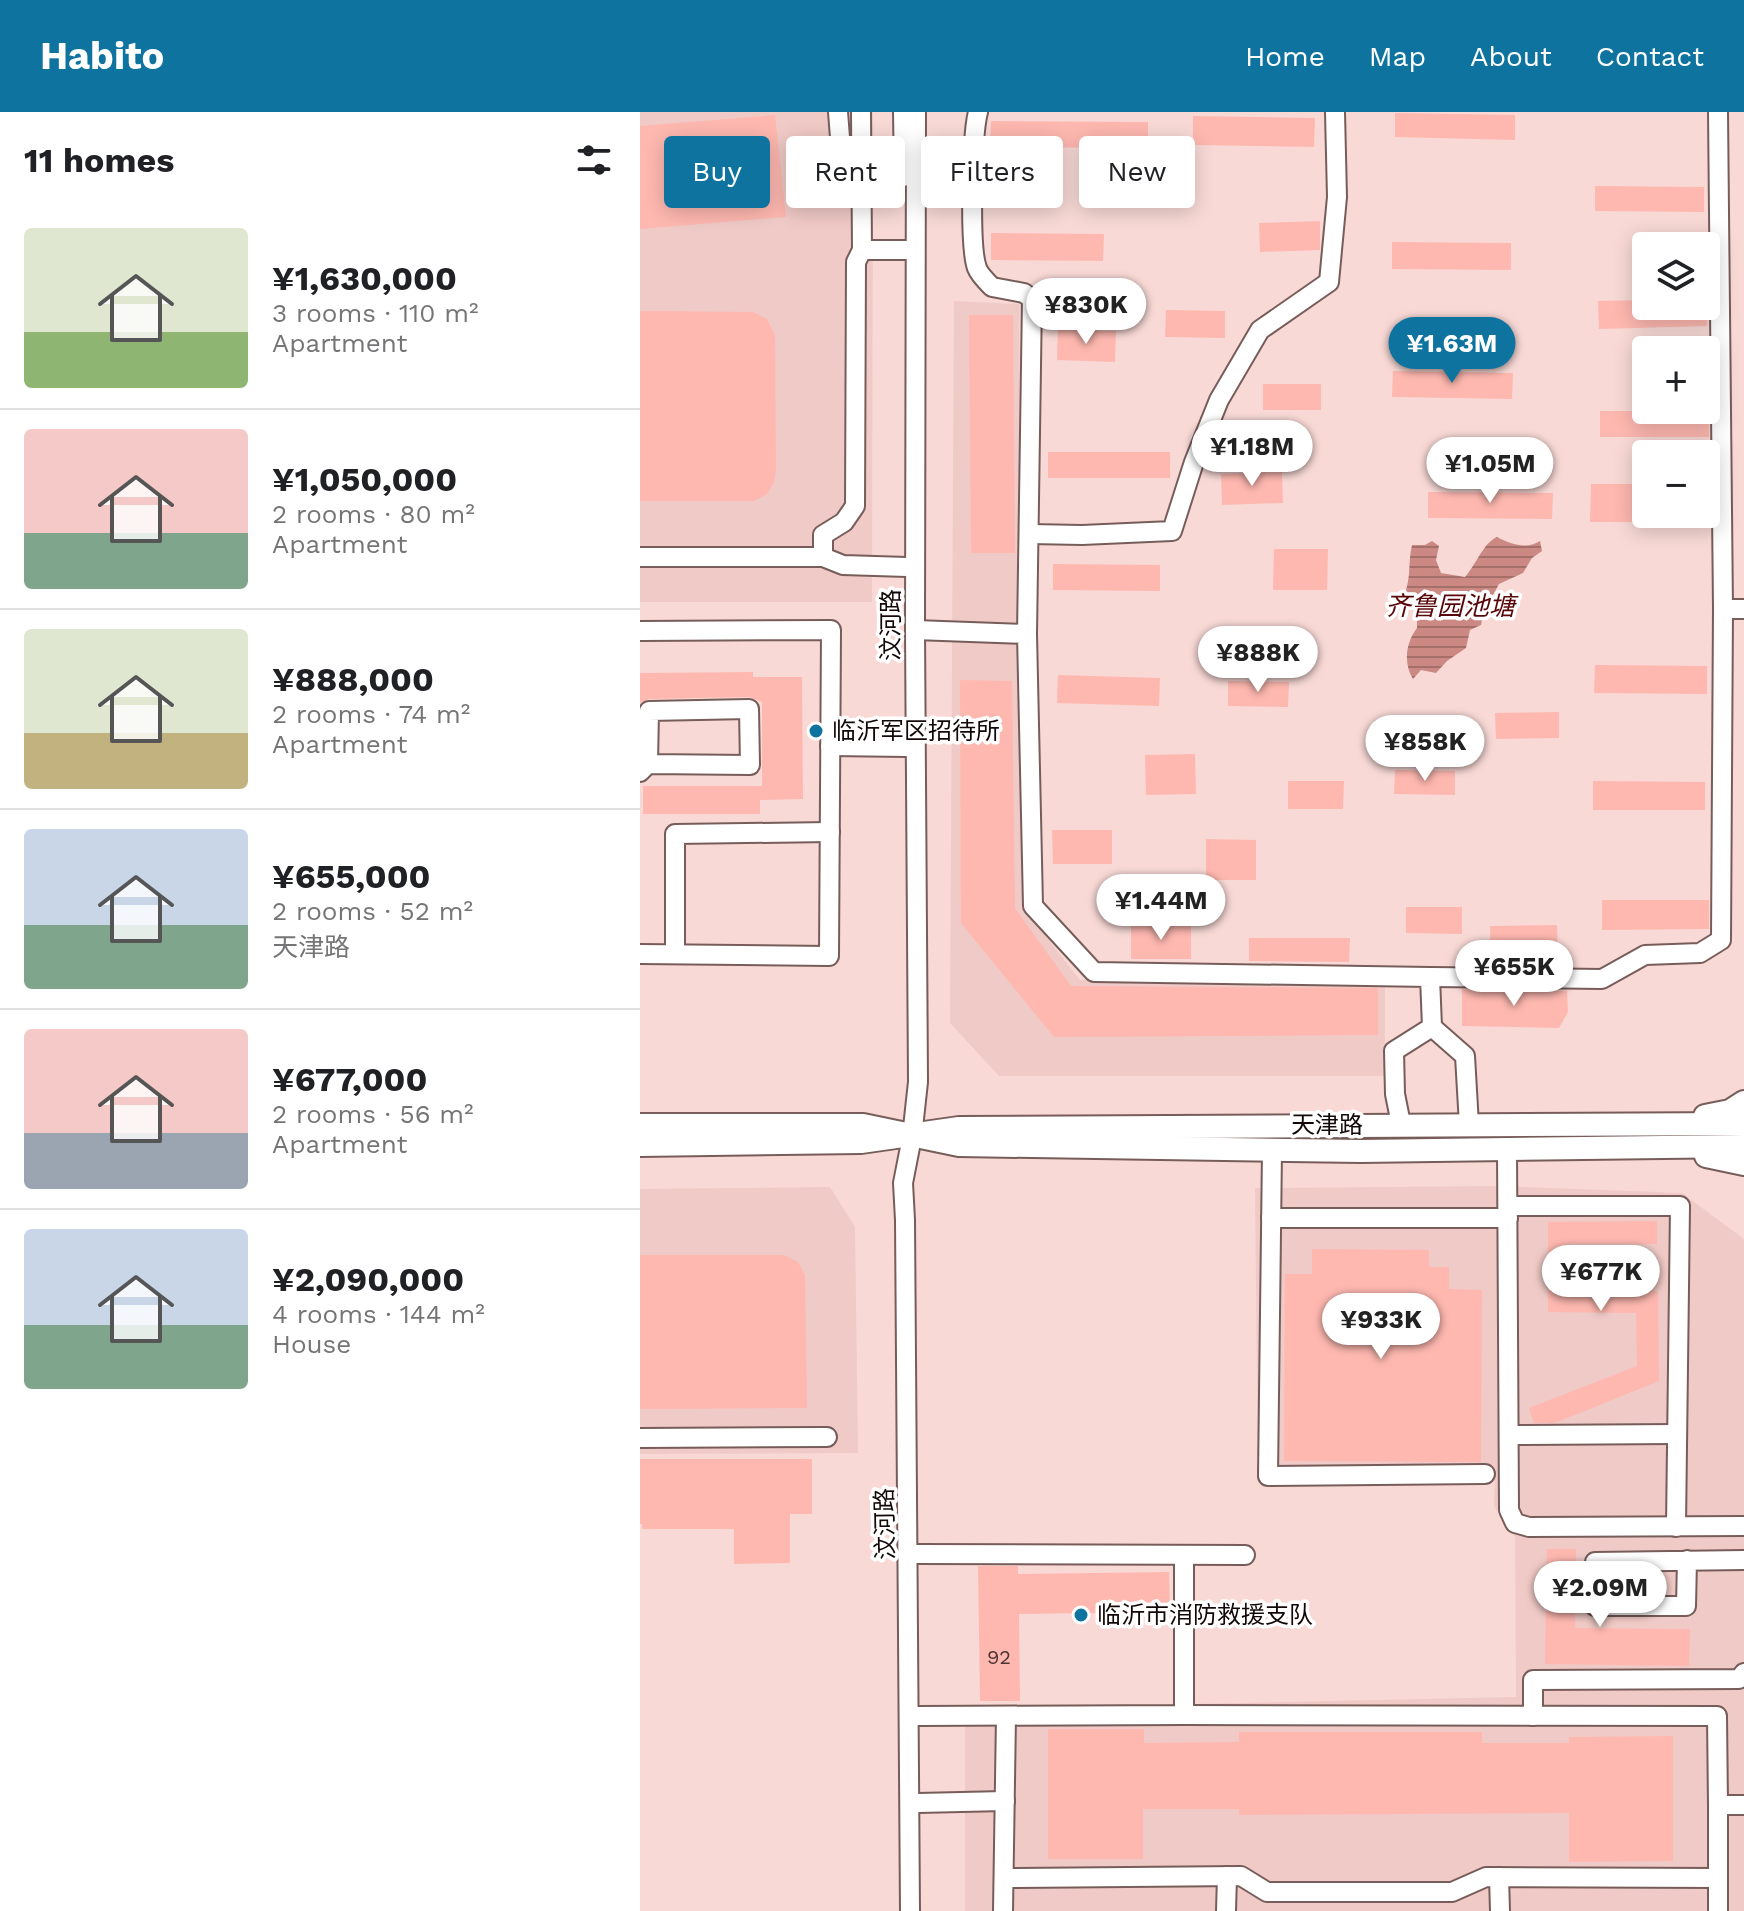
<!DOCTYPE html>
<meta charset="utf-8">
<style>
:root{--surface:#fff;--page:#f6f6f6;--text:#202124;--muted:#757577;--line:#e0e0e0;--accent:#0f73a0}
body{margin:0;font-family:"Work Sans","Noto Sans SC",sans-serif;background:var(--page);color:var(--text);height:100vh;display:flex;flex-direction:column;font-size:30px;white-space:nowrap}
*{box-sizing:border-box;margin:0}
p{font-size:26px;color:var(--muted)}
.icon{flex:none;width:44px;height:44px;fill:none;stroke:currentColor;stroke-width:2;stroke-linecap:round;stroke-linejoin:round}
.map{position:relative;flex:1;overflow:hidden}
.panel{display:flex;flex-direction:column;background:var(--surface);width:640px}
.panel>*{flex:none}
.banner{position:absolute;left:24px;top:24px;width:760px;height:72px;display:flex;gap:16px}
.tools{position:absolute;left:992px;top:120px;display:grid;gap:16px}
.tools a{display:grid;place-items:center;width:88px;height:88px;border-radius:8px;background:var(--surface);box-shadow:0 4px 20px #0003;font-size:40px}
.price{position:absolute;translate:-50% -68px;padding:0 18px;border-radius:28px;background:#fff;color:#222;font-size:26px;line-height:52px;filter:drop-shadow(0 2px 4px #0008)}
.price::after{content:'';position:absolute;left:50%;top:48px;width:24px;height:18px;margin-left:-12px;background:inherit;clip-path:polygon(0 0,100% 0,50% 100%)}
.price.current{background:var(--accent);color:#fff}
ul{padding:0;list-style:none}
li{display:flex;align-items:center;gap:24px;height:200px;padding:0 24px}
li+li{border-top:2px solid var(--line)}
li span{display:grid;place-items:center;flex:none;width:224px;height:160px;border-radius:8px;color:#555}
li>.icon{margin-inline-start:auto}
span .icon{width:96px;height:96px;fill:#fffc;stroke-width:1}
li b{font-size:34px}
h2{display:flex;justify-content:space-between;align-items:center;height:96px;padding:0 24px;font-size:34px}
.tag{padding:0 28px;border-radius:8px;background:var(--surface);box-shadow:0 4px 20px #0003;font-size:28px;line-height:72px}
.tag.current{background:var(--accent);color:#fff}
header{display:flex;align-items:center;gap:48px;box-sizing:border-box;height:112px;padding:0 40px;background:var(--accent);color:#fff}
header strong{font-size:38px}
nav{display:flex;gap:44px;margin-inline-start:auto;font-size:28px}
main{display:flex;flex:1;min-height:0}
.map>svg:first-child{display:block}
.built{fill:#f0cac6}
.water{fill:url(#water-rules)}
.building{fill:#feb8b0}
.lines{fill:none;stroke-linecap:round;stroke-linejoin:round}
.minor-casing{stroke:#775d5a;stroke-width:22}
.major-casing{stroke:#775d5a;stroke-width:26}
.minor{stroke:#fff;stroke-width:18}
.major{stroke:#fff;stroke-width:22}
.poi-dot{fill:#0f73a0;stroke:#fff;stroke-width:3}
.labels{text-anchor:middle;stroke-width:7;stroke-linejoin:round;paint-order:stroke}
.number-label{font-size:20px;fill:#4d3432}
.street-label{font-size:24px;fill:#120808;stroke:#fff}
.poi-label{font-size:24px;fill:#120808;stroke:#fff;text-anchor:start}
.water-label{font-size:26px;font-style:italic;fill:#58060a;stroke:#fff}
</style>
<header>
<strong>Habito</strong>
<nav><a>Home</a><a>Map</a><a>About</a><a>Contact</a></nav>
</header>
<main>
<section class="panel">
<h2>11 homes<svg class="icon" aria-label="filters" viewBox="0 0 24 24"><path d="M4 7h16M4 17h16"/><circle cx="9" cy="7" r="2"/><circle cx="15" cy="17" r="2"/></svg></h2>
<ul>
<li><span style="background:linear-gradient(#dfe7d0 65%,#8fb573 0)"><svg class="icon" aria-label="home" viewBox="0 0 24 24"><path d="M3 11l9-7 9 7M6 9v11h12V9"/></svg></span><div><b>¥1,630,000</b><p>3 rooms · 110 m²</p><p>Apartment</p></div></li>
<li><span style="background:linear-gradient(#f6c9c9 65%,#7fa58c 0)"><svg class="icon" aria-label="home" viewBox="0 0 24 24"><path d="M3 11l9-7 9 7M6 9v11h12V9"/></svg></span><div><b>¥1,050,000</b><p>2 rooms · 80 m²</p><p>Apartment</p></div></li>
<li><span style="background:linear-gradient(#dfe7d0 65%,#c2b280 0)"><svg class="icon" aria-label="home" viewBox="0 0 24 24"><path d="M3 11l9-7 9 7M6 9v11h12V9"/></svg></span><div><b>¥888,000</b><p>2 rooms · 74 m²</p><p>Apartment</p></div></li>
<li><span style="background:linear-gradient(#c9d6e8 60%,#7fa58c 0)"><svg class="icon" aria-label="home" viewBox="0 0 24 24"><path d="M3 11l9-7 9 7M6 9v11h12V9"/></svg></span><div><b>¥655,000</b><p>2 rooms · 52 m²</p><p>天津路</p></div></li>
<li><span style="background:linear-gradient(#f6c9c9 65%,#9aa5b1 0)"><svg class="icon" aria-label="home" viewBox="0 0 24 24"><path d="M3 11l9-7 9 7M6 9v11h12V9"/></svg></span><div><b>¥677,000</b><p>2 rooms · 56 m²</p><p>Apartment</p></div></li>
<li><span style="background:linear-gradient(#c9d6e8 60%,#7fa58c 0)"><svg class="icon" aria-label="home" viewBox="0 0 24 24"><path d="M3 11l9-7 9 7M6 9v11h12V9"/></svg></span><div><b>¥2,090,000</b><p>4 rooms · 144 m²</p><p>House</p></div></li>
</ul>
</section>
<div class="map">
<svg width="1104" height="1799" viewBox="0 0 1104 1799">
<defs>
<pattern id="water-rules" width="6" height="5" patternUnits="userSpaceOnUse" patternTransform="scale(2)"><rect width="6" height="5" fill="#cc8983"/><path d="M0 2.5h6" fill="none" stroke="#a46e69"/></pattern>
</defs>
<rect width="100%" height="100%" fill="#f8d9d6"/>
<g class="built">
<path d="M0 0H233L232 490H0Z"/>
<path d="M314 189 379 192 383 796 440 868 745 870V964H359L310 911Z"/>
<path d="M859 1074 1042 1081 1104 1127V1799H325V1597L876 1585 875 1425 854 1394 855 1363 618 1369 615 1076Z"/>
<path d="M190 1075 215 1115 218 1341 0 1342V1077Z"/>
</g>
<path class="water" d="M857 425C871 432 886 438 900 429L902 439 892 446 883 461 859 472 844 499 841 513 830 518 826 536 807 549 796 561 781 558 773 567C763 551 766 530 777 516V498L766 478C771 462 768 450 772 433H785L792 429 799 434 796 448 801 461 825 465C836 453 843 431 857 425Z"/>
<g class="building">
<path d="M755 1 875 3V28L755 25Z"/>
<path d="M135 3 146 105 0 117V14Z"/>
<path d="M553 4 675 6 674 35 553 33Z"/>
<path d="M351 9 508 10V36L350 35Z"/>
<path d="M955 74 1064 75V100L955 99Z"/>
<path d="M680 109V138L620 140 619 111Z"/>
<path d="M351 121 464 122 463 149 351 148Z"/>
<path d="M752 130 871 131V158L752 157Z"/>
<path d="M1006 188V194H1067V214L959 217 958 189Z"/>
<path d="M526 198 585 199V226L525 225Z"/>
<path d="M0 199 113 200 127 207 135 223 136 357 134 370 127 382 114 389H0Z"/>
<path d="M329 203H373L375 441H331Z"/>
<path d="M418 217 476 219 475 250 417 248Z"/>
<path d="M753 259 873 261 872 287 752 285Z"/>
<rect x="623" y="272" width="58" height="26"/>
<rect x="960" y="299" width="109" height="26"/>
<rect x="408" y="340" width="122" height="26"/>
<path d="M642 360 643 391 582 393 581 362Z"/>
<path d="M951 372H1006V410H950Z"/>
<path d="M788 380 913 381 912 407 788 406Z"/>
<path d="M634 437H688L687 478H633Z"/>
<path d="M413 452 520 453V479L413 478Z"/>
<path d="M955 553 1067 554V582L954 581Z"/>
<path d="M113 560V565H162L163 687 120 688V702H3V674H122V590L109 585 9 587 0 591V561Z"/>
<path d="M418 563 520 566 519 594 417 591Z"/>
<path d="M320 568 372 569 375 796 431 874 738 876V923L414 925 321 811Z"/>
<path d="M588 569 649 570 648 595 588 594Z"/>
<path d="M919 600V626L856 627 855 601Z"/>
<path d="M555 642 556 682 506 683 505 643Z"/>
<path d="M755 658 815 659V683L754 682Z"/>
<path d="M648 669H704L703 697H648Z"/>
<path d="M953 669 1065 670V698H953Z"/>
<path d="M412 718H472V752H413Z"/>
<path d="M566 727 616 728V768H566Z"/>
<path d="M962 788H1069V817L962 818Z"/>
<path d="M766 795H822V822L766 821Z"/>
<path d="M917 813 918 845 851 846 850 814Z"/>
<rect x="491" y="814" width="60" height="33"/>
<path d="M609 826H710L709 850 609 849Z"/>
<path d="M822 877 927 879 928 900 919 916 822 914Z"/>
<path d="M1017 1109V1132H930V1179H1018L1019 1269 915 1311H894L889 1296 997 1254 996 1201 908 1200V1110Z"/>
<path d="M672 1137 789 1138V1155H809V1177L842 1178 841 1350 644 1349 645 1162H672Z"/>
<path d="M0 1143H144L158 1150 165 1163 167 1296 0 1297Z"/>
<path d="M0 1347H172V1402H150V1451L94 1452V1417H2V1412H0Z"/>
<path d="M907 1437H936L935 1516 1050 1517 1049 1554 905 1552Z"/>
<path d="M338 1454H378V1462L529 1460 530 1500 379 1502 380 1589H340Z"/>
<path d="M408 1617H504V1631L599 1630V1620H842V1631H929V1625L1033 1624V1749L929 1750V1701L599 1703V1697H503V1747H408Z"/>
</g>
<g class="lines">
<g class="minor-casing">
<g id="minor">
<path d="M198 0 202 51"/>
<path d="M221 0 222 138H266"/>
<path d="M263 0 264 65"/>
<path d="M338 0C332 23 329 135 337 156 339 162 347 170 352 175L384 181 392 187 387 522"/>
<path d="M390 422 442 423 532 419 554 350 579 288 620 218 689 170 697 85 695 0"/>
<path d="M0 445H183L203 453 267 455"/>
<path d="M183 445V423L204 410 215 394 216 150 222 138"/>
<path d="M1083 497H1104"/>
<path d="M275 518 387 522 393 794 454 860 790 865 792 915 754 939 755 982 761 1012"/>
<path d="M0 519 191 518 189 844 0 842"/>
<path d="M190 634 267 635"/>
<path d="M0 660 8 652 9 599 109 597 110 653 8 652"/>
<path d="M35 842V722L190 720"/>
<path d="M790 865 962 867 1005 843 1060 841 1081 828 1083 497 1078 0"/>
<path d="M792 915 825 944 829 1013"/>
<path d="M867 1038 869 1398 875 1411 889 1415 1104 1414"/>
<path d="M632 1039 628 1364 845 1362"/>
<path d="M868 1094H1040L1036 1415"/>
<path d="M631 1106H868"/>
<path d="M869 1323 1037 1322"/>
<path d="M0 1326 187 1325"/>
<path d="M277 1442 605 1443"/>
<path d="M1047 1448 1046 1494H955V1450L1104 1448"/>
<path d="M544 1603 1077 1604 1078 1693"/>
<path d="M278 1604 544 1603V1443"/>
<path d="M893 1604V1568L1099 1567 1104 1561"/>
<path d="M278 1691 365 1689"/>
<path d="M859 1765 860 1799"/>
<path d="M364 1766 601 1764 627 1780H812L846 1765 1078 1766"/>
<path d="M270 1799 265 1108 263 1071 272 1025 278 970 275 518 276 0"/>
<path d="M363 1799 366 1604"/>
<path d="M586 1799 587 1764"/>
<path d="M1078 1799V1693H1104"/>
</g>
</g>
<g class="major-casing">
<g id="major">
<path d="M1065 1004 1090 999 1104 990"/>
<path d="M0 1013H223L319 1033 721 1039 1104 1034"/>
<path d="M0 1033 221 1030 319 1016 1104 1012"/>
<path d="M1066 1044 1104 1052"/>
</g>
</g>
<use href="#minor" class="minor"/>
<use href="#major" class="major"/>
</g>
<g class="poi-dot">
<circle cx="176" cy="619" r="8"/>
<circle cx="441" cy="1503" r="8"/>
</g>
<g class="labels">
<g class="number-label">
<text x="359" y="1552">92</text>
</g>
<g class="street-label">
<text transform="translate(251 513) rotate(-90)" y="8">汶河路</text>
<text x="687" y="1021">天津路</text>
<text transform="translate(245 1412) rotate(-91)" y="8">汶河路</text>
</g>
<g class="poi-label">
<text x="192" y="627">临沂军区招待所</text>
<text x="457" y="1511">临沂市消防救援支队</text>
</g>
<g class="water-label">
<text x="810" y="503">齐鲁园池塘</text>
</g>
</g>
</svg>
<div class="tools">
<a><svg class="icon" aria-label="layers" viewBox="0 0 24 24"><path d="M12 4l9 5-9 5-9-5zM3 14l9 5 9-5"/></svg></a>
<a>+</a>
<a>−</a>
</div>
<b class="price" style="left:446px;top:234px">¥830K</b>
<b class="price current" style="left:812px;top:273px">¥1.63M</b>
<b class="price" style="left:612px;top:376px">¥1.18M</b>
<b class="price" style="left:850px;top:393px">¥1.05M</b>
<b class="price" style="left:618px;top:582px">¥888K</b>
<b class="price" style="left:785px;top:671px">¥858K</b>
<b class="price" style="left:521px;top:830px">¥1.44M</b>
<b class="price" style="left:874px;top:896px">¥655K</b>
<b class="price" style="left:961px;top:1201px">¥677K</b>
<b class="price" style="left:741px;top:1249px">¥933K</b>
<b class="price" style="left:960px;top:1517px">¥2.09M</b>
<div class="banner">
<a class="tag current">Buy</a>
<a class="tag">Rent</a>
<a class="tag">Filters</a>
<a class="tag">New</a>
</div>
</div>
</main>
